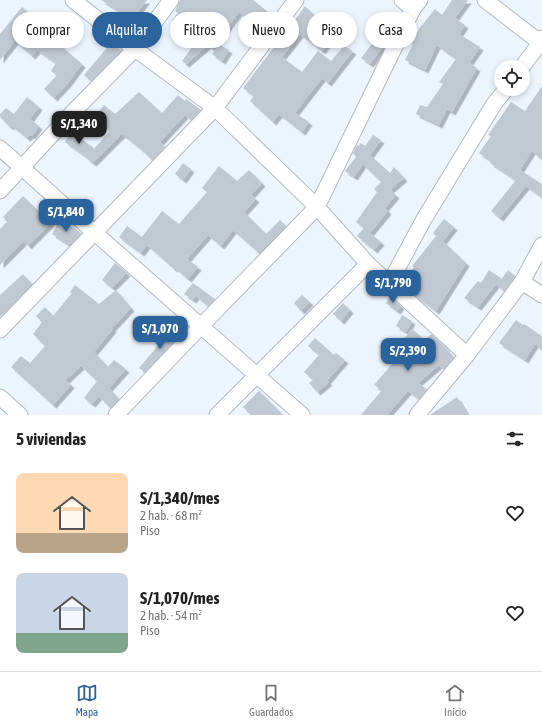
<!DOCTYPE html>
<html lang="es">
<meta charset="utf-8">
<style>
:root{--surface:#fff;--page:#f2f2f2;--text:#222;--muted:#767676;--line:#e0e0e0;--accent:#2b649c}
body{margin:0;font-family:"Asap Condensed",sans-serif;background:var(--page);color:var(--text);height:100vh;display:flex;flex-direction:column;font-size:15px;white-space:nowrap}
*{box-sizing:border-box;margin:0}
p{font-size:13px;color:var(--muted)}
.icon{flex:none;width:22px;height:22px;fill:none;stroke:currentColor;stroke-width:2;stroke-linecap:round;stroke-linejoin:round}
.map{position:relative;height:415px;overflow:hidden}
.panel{display:flex;flex-direction:column;background:var(--surface);flex:1}
.panel>*{flex:none}
.guide{position:absolute;left:12px;top:12px;width:518px;height:36px;display:flex;gap:8px}
.fabs{position:absolute;left:494px;top:60px;display:grid;gap:8px}
.fabs a{display:grid;place-items:center;width:36px;height:36px;border-radius:50%;background:var(--surface);box-shadow:0 2px 6px #0003;font-size:20px}
.price{position:absolute;translate:-50% -34px;padding:0 9px;border-radius:8px;background:var(--accent);color:#fff;font-size:13px;line-height:26px;filter:drop-shadow(0 1px 2px #0008)}
.price::after{content:'';position:absolute;left:50%;top:24px;width:12px;height:9px;margin-left:-6px;background:inherit;clip-path:polygon(0 0,100% 0,50% 100%)}
.price.active{background:#222;color:#fff}
ul{padding:0;list-style:none}
li{display:flex;align-items:center;gap:12px;height:100px;padding:0 16px}
li span{display:grid;place-items:center;flex:none;width:112px;height:80px;border-radius:8px;color:#555}
li>.icon{margin-inline-start:auto}
span .icon{width:48px;height:48px;fill:#fffc;stroke-width:1}
li b{font-size:17px}
h2{display:flex;justify-content:space-between;align-items:center;height:48px;padding:0 16px;font-size:17px}
.chip{padding:0 14px;border-radius:18px;background:var(--surface);box-shadow:0 2px 6px #0003;font-size:14px;line-height:36px}
.chip.active{background:var(--accent);color:#fff}
.tabs{display:flex;justify-content:space-around;align-items:center;height:56px;border-top:1px solid var(--line);background:var(--surface);font-size:11px;color:var(--muted)}
.tabs a{display:grid;justify-items:center;gap:2px}
.tabs .active{color:var(--accent)}
.map>svg:first-child{display:block}
.building{fill:#c0c8d1;filter:url(#shadow)}
.lines{fill:none;stroke-linecap:round;stroke-linejoin:round}
.street-casing{stroke:#b2b9c2;stroke-width:17}
.street{stroke:#fff;stroke-width:15}
</style>
<div class="map">
<svg width="542" height="415" viewBox="0 0 542 415">
<defs>
<filter id="shadow"><feDropShadow dx="3.5" dy="3.5" stdDeviation="0" flood-color="#0004"/></filter>
</defs>
<rect width="100%" height="100%" fill="#ecf4fd"/>
<g class="building">
<path d="M101 0H147L138 11 146 19 138 30 125 16V15Z"/>
<path d="M180 0H253L273 16 263 30 239 12 222 35 223 37 211 48 208 45 186 64 182 61 203 32 187 20 182 27 172 20 178 13 175 11Z"/>
<path d="M452 0H468L455 18 465 25 459 34 480 47 469 63 477 68 452 112 447 109 439 125 416 114 420 105 427 107 443 84 439 82 456 59 437 45 425 70 405 60 413 44H411L419 29 435 9 442 15Z"/>
<path d="M305 6 317 18 311 27 330 40 322 51 300 34 282 57 302 72 318 51 331 61 344 46 353 51 328 83 322 78 295 113 309 122 302 132 279 114 273 122 250 101 254 96 243 88 280 39 281 40Z"/>
<path d="M22 7 44 25 41 29 63 43 61 46 82 64 68 83 54 98 44 89 57 75 51 71 56 63 37 50 32 56 15 41 0 60V34Z"/>
<path d="M379 35 387 41 370 64 361 58Z"/>
<path d="M112 42 121 50 91 81 84 75Z"/>
<path d="M220 45 229 50 222 61 212 54Z"/>
<path d="M542 86V160L532 151 520 170 542 184V197L526 186 500 218 491 211 516 180 490 163 491 161 479 153 491 136 488 135 511 102 525 111Z"/>
<path d="M139 92 162 113 178 95 185 101 186 99 201 110 191 120 185 115 160 142 165 147 152 160 143 151 122 134 93 163 86 158 110 131 94 117 104 105 115 114Z"/>
<path d="M27 97 39 107 30 119 39 126 32 136 30 135 27 138 11 125 10 127 0 117V114L6 108 14 114Z"/>
<path d="M72 132 94 148 86 157 65 142Z"/>
<path d="M373 135 381 140 370 155 390 173 394 167 404 178 390 190 396 195 385 208 388 211 370 233 381 242 374 250 357 236 364 228 356 222 377 192 374 189 381 182 363 164 354 177 345 171 356 157 353 153 357 145 359 146 360 143 365 146Z"/>
<path d="M183 163 191 169 183 180 175 174Z"/>
<path d="M219 166 237 181 249 170 262 183 251 195 256 199 244 212 266 234 280 220 286 226 259 253 233 230 221 246 208 235 187 259 198 267 188 279 175 268 174 269 147 245 141 253 119 237 127 226 142 237 162 211 179 224 207 192 202 188Z"/>
<path d="M23 196 51 223 28 246 24 241 0 265V229L7 222 3 217Z"/>
<path d="M444 219 454 227 443 241 466 263 436 311 417 297 402 283 414 267 412 266 436 236 433 233Z"/>
<path d="M60 220 73 228 74 227 81 234 69 245 52 234Z"/>
<path d="M115 263 127 273 112 288 102 280Z"/>
<path d="M489 270 501 278 478 307 464 298 478 281 481 283Z"/>
<path d="M508 270 515 276 504 291 497 285Z"/>
<path d="M23 274 32 284 0 317V295Z"/>
<path d="M193 283 215 299 208 306 196 296 193 300 184 294Z"/>
<path d="M75 285 99 304 116 290 131 308 112 328 113 329 94 352 108 367 114 360 126 369 109 388 119 399 110 408 99 396 92 404 84 398 97 381 81 366 66 380 71 385 53 405 11 367 21 356 30 363 45 346 33 334 42 322 36 316 45 307 53 316 72 293 70 292Z"/>
<path d="M302 295 310 302 301 311 294 303Z"/>
<path d="M390 297 401 306 397 311 386 303Z"/>
<path d="M343 303 350 310 341 321 333 314Z"/>
<path d="M402 315 412 321 406 332 396 326Z"/>
<path d="M516 320 523 325 524 324 542 336V349L535 344 525 360 499 343Z"/>
<path d="M173 328 180 335 145 372 139 368Z"/>
<path d="M412 329 425 340 431 334 447 349 446 350 454 356 444 369 439 365 418 383 427 389 419 399 408 391 387 415H361L382 390 374 385 399 356 394 352Z"/>
<path d="M315 338 334 355 336 353 345 360 327 381 329 382 317 392 309 383 313 380 304 372 319 355 308 346Z"/>
<path d="M259 391 283 415H251L243 407Z"/>
<path d="M457 397 468 415H430Z"/>
</g>
<g class="lines">
<g class="street-casing">
<g id="street">
<path d="M73 0 135 49 215 108 317 207 368 264 467 355"/>
<path d="M402 0 413 9"/>
<path d="M485 0 542 44"/>
<path d="M522 67 540 43 542 38"/>
<path d="M0 148 95 233 302 415"/>
<path d="M0 191 73 112 135 49 171 0"/>
<path d="M522 282 542 295"/>
<path d="M389 284 424 219 494 104 506 89"/>
<path d="M0 330 215 108 296 0"/>
<path d="M0 397 20 415"/>
<path d="M116 415 201 326 317 207 413 9 420 0"/>
<path d="M217 415 368 264"/>
<path d="M417 415 467 355 522 282 542 245"/>
</g>
</g>
<use href="#street" class="street"/>
</g>
</svg>
<div class="fabs">
<a><svg class="icon" aria-label="locate" viewBox="0 0 24 24"><circle cx="12" cy="12" r="6"/><path d="M12 2v4M12 18v4M2 12h4M18 12h4"/></svg></a>
</div>
<b class="price active" style="left:79px;top:145px">S/1,340</b>
<b class="price" style="left:66px;top:233px">S/1,840</b>
<b class="price" style="left:393px;top:304px">S/1,790</b>
<b class="price" style="left:160px;top:350px">S/1,070</b>
<b class="price" style="left:408px;top:372px">S/2,390</b>
<div class="guide">
<a class="chip">Comprar</a>
<a class="chip active">Alquilar</a>
<a class="chip">Filtros</a>
<a class="chip">Nuevo</a>
<a class="chip">Piso</a>
<a class="chip">Casa</a>
</div>
</div>
<section class="panel">
<h2>5 viviendas<svg class="icon" aria-label="filters" viewBox="0 0 24 24"><path d="M4 7h16M4 17h16"/><circle cx="9" cy="7" r="2"/><circle cx="15" cy="17" r="2"/></svg></h2>
<ul>
<li><span style="background:linear-gradient(#ffd9b3 75%,#b9a48a 0)"><svg class="icon" aria-label="home" viewBox="0 0 24 24"><path d="M3 11l9-7 9 7M6 9v11h12V9"/></svg></span><div><b>S/1,340/mes</b><p>2 hab. · 68 m²</p><p>Piso</p></div><svg class="icon" aria-label="heart" viewBox="0 0 24 24"><path d="M12 20l-8-8c-3-5 5-10 8-4 3-6 11-1 8 4z"/></svg></li>
<li><span style="background:linear-gradient(#c9d6e8 75%,#7fa58c 0)"><svg class="icon" aria-label="home" viewBox="0 0 24 24"><path d="M3 11l9-7 9 7M6 9v11h12V9"/></svg></span><div><b>S/1,070/mes</b><p>2 hab. · 54 m²</p><p>Piso</p></div><svg class="icon" aria-label="heart" viewBox="0 0 24 24"><path d="M12 20l-8-8c-3-5 5-10 8-4 3-6 11-1 8 4z"/></svg></li>
</ul>
</section>
<nav class="tabs">
<a class="active"><svg class="icon" aria-label="map" viewBox="0 0 24 24"><path d="M3 6l6-2 6 2 6-2v14l-6 2-6-2-6 2zM9 4v14M15 6v14"/></svg>Mapa</a>
<a><svg class="icon" aria-label="saved" viewBox="0 0 24 24"><path d="M7 4h10v16l-5-4-5 4z"/></svg>Guardados</a>
<a><svg class="icon" aria-label="home" viewBox="0 0 24 24"><path d="M3 11l9-7 9 7M6 9v11h12V9"/></svg>Inicio</a>
</nav>
